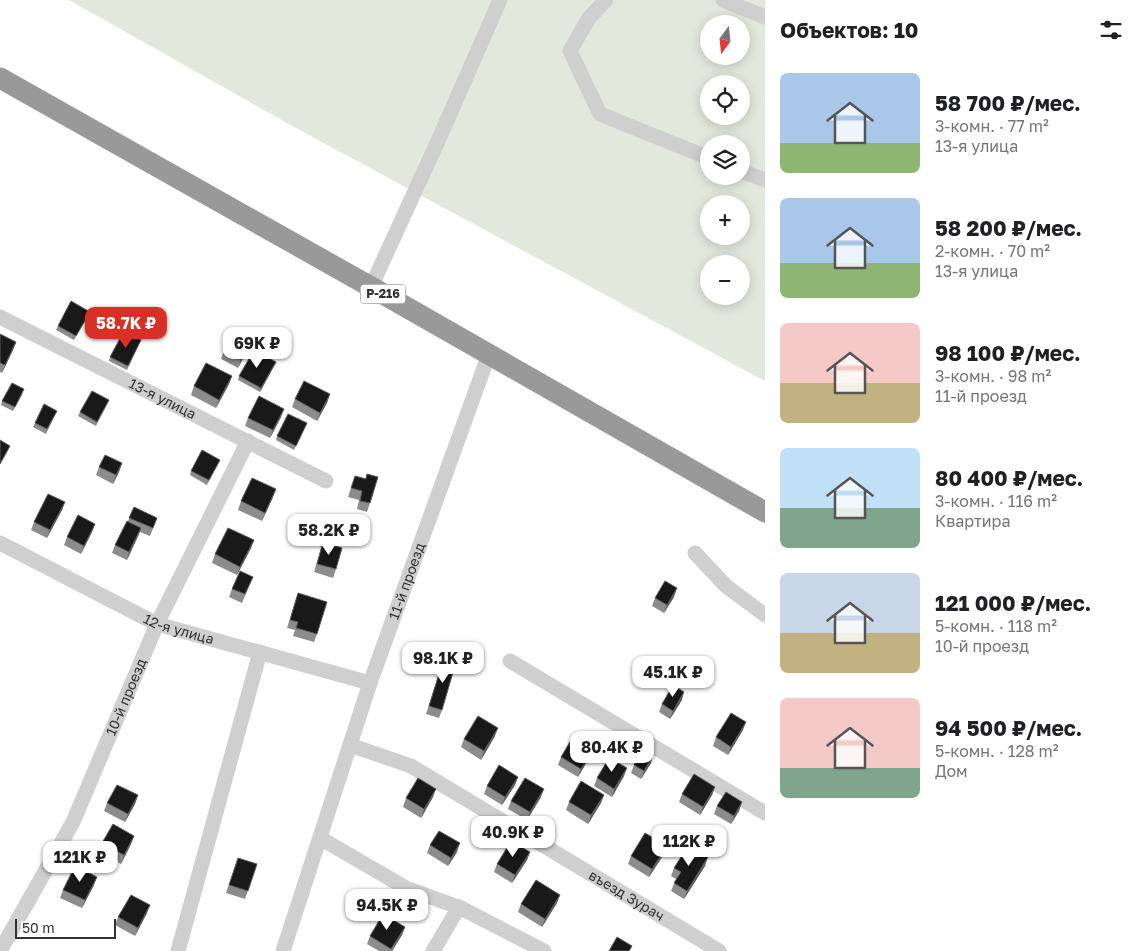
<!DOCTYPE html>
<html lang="ru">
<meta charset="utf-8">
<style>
:root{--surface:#fff;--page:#f2f2f2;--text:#202124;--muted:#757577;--accent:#d93025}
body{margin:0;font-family:"Golos Text",sans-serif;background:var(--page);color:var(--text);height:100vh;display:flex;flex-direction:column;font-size:19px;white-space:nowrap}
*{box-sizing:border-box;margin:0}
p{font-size:16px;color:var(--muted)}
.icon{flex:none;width:28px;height:28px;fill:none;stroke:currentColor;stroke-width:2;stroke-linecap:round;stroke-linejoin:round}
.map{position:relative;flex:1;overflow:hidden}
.details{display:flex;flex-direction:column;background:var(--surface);width:375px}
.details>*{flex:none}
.needle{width:32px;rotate:195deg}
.buttons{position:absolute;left:700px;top:15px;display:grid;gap:10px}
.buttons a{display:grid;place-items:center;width:50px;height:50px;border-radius:50%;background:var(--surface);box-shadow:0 2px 12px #0003;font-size:25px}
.scale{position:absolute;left:15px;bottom:12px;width:101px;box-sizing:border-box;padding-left:5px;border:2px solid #323232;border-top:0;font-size:14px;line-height:18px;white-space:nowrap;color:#323232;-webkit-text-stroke:4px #fff;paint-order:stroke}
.price{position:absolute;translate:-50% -42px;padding:0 11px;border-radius:10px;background:#fff;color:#222;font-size:16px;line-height:32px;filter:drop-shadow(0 1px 2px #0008)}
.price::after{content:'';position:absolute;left:50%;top:30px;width:15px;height:11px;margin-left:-8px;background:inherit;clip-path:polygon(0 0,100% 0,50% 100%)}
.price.current{background:var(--accent);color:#fff}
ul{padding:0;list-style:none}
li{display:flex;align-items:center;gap:15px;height:125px;padding:0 15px}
li span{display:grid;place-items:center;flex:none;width:140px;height:100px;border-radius:8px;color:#555}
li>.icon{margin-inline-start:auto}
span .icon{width:60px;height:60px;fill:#fffc;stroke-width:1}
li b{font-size:21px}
h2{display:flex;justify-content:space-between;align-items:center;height:60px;padding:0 15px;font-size:21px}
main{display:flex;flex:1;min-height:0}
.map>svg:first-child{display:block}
.green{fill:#e3e8dd;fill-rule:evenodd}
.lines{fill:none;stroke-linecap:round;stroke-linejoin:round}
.minor{stroke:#cfcfcf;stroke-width:15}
.highway{stroke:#999;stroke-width:21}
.wall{fill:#8c8c8c}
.shaded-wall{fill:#5e5e5e}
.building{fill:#191919;stroke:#5e5e5e}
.labels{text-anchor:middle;stroke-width:5;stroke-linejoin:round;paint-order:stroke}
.shield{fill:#fff;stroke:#707070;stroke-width:1}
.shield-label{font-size:12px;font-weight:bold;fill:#323232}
.street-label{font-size:14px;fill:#323232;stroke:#fff}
</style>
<main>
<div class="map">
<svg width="765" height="951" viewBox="0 0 765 951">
<rect width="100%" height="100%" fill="#fff"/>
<path class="green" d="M69 0H765V381L294 127ZM709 24H741V56H709ZM709 84H741V116H709ZM709 144H741V176H709ZM709 204H741V236H709ZM709 264H741V296H709Z"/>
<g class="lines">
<g class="minor">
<path d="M606 0 589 18 570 51 600 114 709 158"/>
<path d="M723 0 765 17"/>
<path d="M741 171 765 180"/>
<path d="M371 287 438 141 500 0"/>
<path id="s1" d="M0 317 326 481"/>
<path id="s2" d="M0 543 157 624 370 683"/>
<path d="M695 553 726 586 765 615"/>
<path d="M510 661 765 813"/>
<path id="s3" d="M350 745 411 766 719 951"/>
<path d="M320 838 406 888 461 908 544 951"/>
<path id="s4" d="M0 951 73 822 157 624 248 441"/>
<path d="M178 951 260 652"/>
<path id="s5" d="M283 951 370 683 489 354"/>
<path d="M433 951 459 907"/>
</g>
<path class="highway" d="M0 78 371 287 765 512"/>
</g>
<g class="wall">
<path d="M88 316 74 340 56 330 58 326Z"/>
<path d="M0 334 13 350 2 373 0 372Z"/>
<path d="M141 340 127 370 109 361 110 357Z"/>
<path d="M250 343 247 351 238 368 221 359 224 351Z"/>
<path d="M276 362 274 366 260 392 238 380 239 376Z"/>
<path d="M232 376 229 384 216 408 191 395 194 386Z"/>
<path d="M23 393 13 411 1 405 2 401Z"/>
<path d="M330 394 327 403 317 421 292 407 295 399Z"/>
<path d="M109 400 96 426 78 416 80 412Z"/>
<path d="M57 411 46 434 33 427 35 423Z"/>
<path d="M281 417 270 438 245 426 248 418Z"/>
<path d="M307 423 294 450 276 440 277 436Z"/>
<path d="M122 463 119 472 113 484 96 475 99 467Z"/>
<path d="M218 464 207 485 190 475 191 471Z"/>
<path d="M367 474 370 503 367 512 357 509 359 500 348 497 355 476 365 479Z"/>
<path d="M273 497 262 521 238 510 241 501Z"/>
<path d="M65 502 62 510 47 538 31 530 34 522Z"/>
<path d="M134 507 154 526 150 536 140 532 127 560 112 553 115 545 128 521Z"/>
<path d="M95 524 92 532 81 554 64 545 67 537Z"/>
<path d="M254 540 251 548 237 575 212 563 215 554Z"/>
<path d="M323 542 336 569 333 578 314 572Z"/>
<path d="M253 577 242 603 229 597 232 589Z"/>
<path d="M298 593 317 634 314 642 293 636 295 630 287 628Z"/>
<path d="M674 597 664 613 652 606 655 598Z"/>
<path d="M444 658 442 710 439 718 426 714Z"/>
<path d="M682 700 670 719 659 712 662 704Z"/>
<path d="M743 730 728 755 713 746 716 737Z"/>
<path d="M495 736 481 760 461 747 464 739Z"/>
<path d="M561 757 588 760 578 777 558 765Z"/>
<path d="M651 763 641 779 631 773 634 765Z"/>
<path d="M624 776 612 797 594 786 597 778Z"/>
<path d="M518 777 515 785 502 805 484 794 487 786Z"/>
<path d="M715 787 712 795 700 815 679 802 682 794Z"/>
<path d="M138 795 135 804 125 822 104 811 107 803Z"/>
<path d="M604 795 601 803 588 824 566 810 569 802Z"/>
<path d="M433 797 421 818 403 807 406 798Z"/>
<path d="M541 797 527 820 508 809 511 801Z"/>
<path d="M742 802 739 811 731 824 714 814 717 806Z"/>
<path d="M134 836 131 844 121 864 99 852 102 843Z"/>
<path d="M430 845 457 852 448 866 427 853Z"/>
<path d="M667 846 664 854 649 877 628 864 631 856Z"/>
<path d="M530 852 527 860 512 883 494 872 497 864Z"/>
<path d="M238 858 257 864 245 899 226 893Z"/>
<path d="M705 866 684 899 671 891 676 879 671 876 674 868Z"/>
<path d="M94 885 82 908 60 898 63 890Z"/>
<path d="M557 903 542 927 518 912 521 904Z"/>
<path d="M147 913 135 936 115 925 118 917Z"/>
<path d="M405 927 402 935 392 951H379L367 944 370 936Z"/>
</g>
<g class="shaded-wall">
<path d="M16 342 13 350 2 373 5 365Z"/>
<path d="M250 343 247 351 238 368 241 360Z"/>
<path d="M276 362 274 366 260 392 261 388Z"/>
<path d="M232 376 229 384 216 408 219 400Z"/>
<path d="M330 394 327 403 317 421 320 413Z"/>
<path d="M284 409 281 417 270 438 273 430Z"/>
<path d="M122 463 119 472 113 484 116 475Z"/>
<path d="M276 489 273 497 262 521 265 513Z"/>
<path d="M65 502 62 510 47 538 50 530Z"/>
<path d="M95 524 92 532 81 554 84 546Z"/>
<path d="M141 528 138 536 127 560 129 552Z"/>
<path d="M254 540 251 548 237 575 240 567Z"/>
<path d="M677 588 674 597 664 613 667 605Z"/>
<path d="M684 692 682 700 670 719 673 711Z"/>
<path d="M746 722 743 730 728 755 731 747Z"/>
<path d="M498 728 495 736 481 760 484 751Z"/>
<path d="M591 752 588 760 578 777 581 769Z"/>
<path d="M653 755 651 763 641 779 644 771Z"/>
<path d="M627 768 624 776 612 797 614 789Z"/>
<path d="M518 777 515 785 502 805 505 797Z"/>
<path d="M715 787 712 795 700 815 703 807Z"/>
<path d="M436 789 433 797 421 818 424 809Z"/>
<path d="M544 789 541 797 527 820 530 812Z"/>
<path d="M138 795 135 804 125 822 128 814Z"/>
<path d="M604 795 601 803 588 824 591 815Z"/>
<path d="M742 802 739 811 731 824 734 816Z"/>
<path d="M134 836 131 844 121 864 124 855Z"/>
<path d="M460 843 457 852 448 866 451 858Z"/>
<path d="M667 846 664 854 649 877 652 869Z"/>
<path d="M530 852 527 860 512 883 515 875Z"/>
<path d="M708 857 705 866 684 899 687 891Z"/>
<path d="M97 877 94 885 82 908 85 900Z"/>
<path d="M560 895 557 903 542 927 545 919Z"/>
<path d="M150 905 147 913 135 936 138 928Z"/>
<path d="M405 927 402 935 392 951H391Z"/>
</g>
<g class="building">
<path d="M71 301 90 312 76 336 58 326Z"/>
<path d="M124 331 141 340 128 366 110 357Z"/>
<path d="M0 334 16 342 5 365 0 363Z"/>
<path d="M233 334 250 343 241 360 224 351Z"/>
<path d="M254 350 276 362 261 388 239 376Z"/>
<path d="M206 363 232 376 219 400 194 386Z"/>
<path d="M304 381 330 394 320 413 295 399Z"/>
<path d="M12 383 24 389 15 407 2 401Z"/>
<path d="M92 391 109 400 97 422 80 412Z"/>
<path d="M259 396 284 409 273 430 248 418Z"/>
<path d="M44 404 57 411 47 429 35 423Z"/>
<path d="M288 414 307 423 296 446 277 436Z"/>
<path d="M0 440 10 446 0 464Z"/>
<path d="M202 450 220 460 209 480 191 471Z"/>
<path d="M105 455 122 463 116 475 99 467Z"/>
<path d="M367 474 378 477 370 503 360 501 362 491 351 488 355 476 366 479Z"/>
<path d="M252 478 276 489 265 513 241 501Z"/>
<path d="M48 494 65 502 50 530 34 522Z"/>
<path d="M134 507 157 518 153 528 129 518Z"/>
<path d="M78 515 95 524 84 546 67 537Z"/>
<path d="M127 521 141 528 129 552 115 545Z"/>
<path d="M228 528 254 540 240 567 215 554Z"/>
<path d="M323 542 342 548 336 569 317 564Z"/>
<path d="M240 571 253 577 245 594 232 589Z"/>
<path d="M665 581 677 588 667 605 655 598Z"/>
<path d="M298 593 327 602 317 634 296 628 298 622 290 620Z"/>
<path d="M444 658 456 662 442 710 429 706Z"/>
<path d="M673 685 684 692 673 711 662 704Z"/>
<path d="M731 713 746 722 731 747 716 737Z"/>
<path d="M478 716 498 728 484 751 464 739Z"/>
<path d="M571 740 591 752 581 769 561 757Z"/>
<path d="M643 749 653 755 644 771 634 765Z"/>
<path d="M609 758 627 768 614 789 597 778Z"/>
<path d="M499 765 518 777 505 797 487 786Z"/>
<path d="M694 774 715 787 703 807 682 794Z"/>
<path d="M418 778 436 789 424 809 406 798Z"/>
<path d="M525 778 544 789 530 812 511 801Z"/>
<path d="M581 781 604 795 591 815 569 802Z"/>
<path d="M117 785 138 795 128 814 107 803Z"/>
<path d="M726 792 742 802 734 816 717 806Z"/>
<path d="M113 824 134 836 124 855 102 843Z"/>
<path d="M439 831 460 843 451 858 430 845Z"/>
<path d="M645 833 667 846 652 869 631 856Z"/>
<path d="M511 841 530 852 515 875 497 864Z"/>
<path d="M688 846 708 857 687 891 674 883 681 872 674 868Z"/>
<path d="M238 858 257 864 248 891 229 885Z"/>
<path d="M75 866 97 877 85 900 63 890Z"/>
<path d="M536 880 560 895 545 919 521 904Z"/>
<path d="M131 895 150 905 138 928 118 917Z"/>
<path d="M383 914 405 927 391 949 370 936Z"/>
<path d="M617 937 632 946 629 951H609Z"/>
</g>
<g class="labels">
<rect class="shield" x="360.5" y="284.5" width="45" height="19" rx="4"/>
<g class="shield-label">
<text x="383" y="298">Р-216</text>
</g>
<g class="street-label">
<text dy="5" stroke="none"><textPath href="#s1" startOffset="182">13-я улица</textPath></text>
<text dy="5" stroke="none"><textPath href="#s5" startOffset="390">11-й проезд</textPath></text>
<text dy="5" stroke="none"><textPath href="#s2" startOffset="199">12-я улица</textPath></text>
<text dy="5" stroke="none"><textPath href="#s4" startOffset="284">10-й проезд</textPath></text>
<text dy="5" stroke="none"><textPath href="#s3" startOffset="316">въезд Зурач</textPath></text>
</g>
</g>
</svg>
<div class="buttons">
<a><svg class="needle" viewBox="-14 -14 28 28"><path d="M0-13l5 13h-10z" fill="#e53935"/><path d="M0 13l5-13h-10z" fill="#757577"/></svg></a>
<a><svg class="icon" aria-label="locate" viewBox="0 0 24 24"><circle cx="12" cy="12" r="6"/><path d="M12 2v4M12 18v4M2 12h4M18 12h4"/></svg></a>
<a><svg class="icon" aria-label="layers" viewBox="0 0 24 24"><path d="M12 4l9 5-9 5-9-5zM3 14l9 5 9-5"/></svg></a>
<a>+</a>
<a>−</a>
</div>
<div class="scale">50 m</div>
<b class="price current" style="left:126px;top:349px">58.7K ₽</b>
<b class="price" style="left:257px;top:369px">69K ₽</b>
<b class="price" style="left:329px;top:556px">58.2K ₽</b>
<b class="price" style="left:443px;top:684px">98.1K ₽</b>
<b class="price" style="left:673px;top:698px">45.1K ₽</b>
<b class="price" style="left:612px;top:773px">80.4K ₽</b>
<b class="price" style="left:513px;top:858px">40.9K ₽</b>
<b class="price" style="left:689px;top:867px">112K ₽</b>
<b class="price" style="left:80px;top:883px">121K ₽</b>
<b class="price" style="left:387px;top:931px">94.5K ₽</b>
</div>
<section class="details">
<h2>Объектов: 10<svg class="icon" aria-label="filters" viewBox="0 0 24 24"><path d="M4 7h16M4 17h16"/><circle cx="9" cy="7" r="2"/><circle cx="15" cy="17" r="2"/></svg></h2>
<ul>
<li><span style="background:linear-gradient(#a9c7e8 70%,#8fb573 0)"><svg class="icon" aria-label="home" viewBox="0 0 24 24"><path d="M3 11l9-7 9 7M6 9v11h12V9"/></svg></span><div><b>58 700 ₽/мес.</b><p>3-комн. · 77 m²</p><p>13-я улица</p></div></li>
<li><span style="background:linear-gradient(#a9c7e8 65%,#8fb573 0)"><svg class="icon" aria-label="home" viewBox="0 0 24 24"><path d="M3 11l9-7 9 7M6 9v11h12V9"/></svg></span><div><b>58 200 ₽/мес.</b><p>2-комн. · 70 m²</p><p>13-я улица</p></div></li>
<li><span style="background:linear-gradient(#f6c9c9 60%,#c2b280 0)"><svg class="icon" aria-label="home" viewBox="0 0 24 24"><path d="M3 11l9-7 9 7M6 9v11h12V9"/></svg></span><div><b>98 100 ₽/мес.</b><p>3-комн. · 98 m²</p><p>11-й проезд</p></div></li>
<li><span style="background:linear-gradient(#bfe0f5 60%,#7fa58c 0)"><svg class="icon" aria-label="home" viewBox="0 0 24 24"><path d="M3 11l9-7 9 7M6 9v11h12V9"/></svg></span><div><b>80 400 ₽/мес.</b><p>3-комн. · 116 m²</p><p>Квартира</p></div></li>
<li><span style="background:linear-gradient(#c9d6e8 60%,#c2b280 0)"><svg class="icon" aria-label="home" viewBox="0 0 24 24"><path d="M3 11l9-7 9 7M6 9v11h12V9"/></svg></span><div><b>121 000 ₽/мес.</b><p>5-комн. · 118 m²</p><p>10-й проезд</p></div></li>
<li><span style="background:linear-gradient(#f6c9c9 70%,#7fa58c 0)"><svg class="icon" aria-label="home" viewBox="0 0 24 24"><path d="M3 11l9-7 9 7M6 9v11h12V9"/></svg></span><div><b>94 500 ₽/мес.</b><p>5-комн. · 128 m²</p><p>Дом</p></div></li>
</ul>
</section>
</main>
